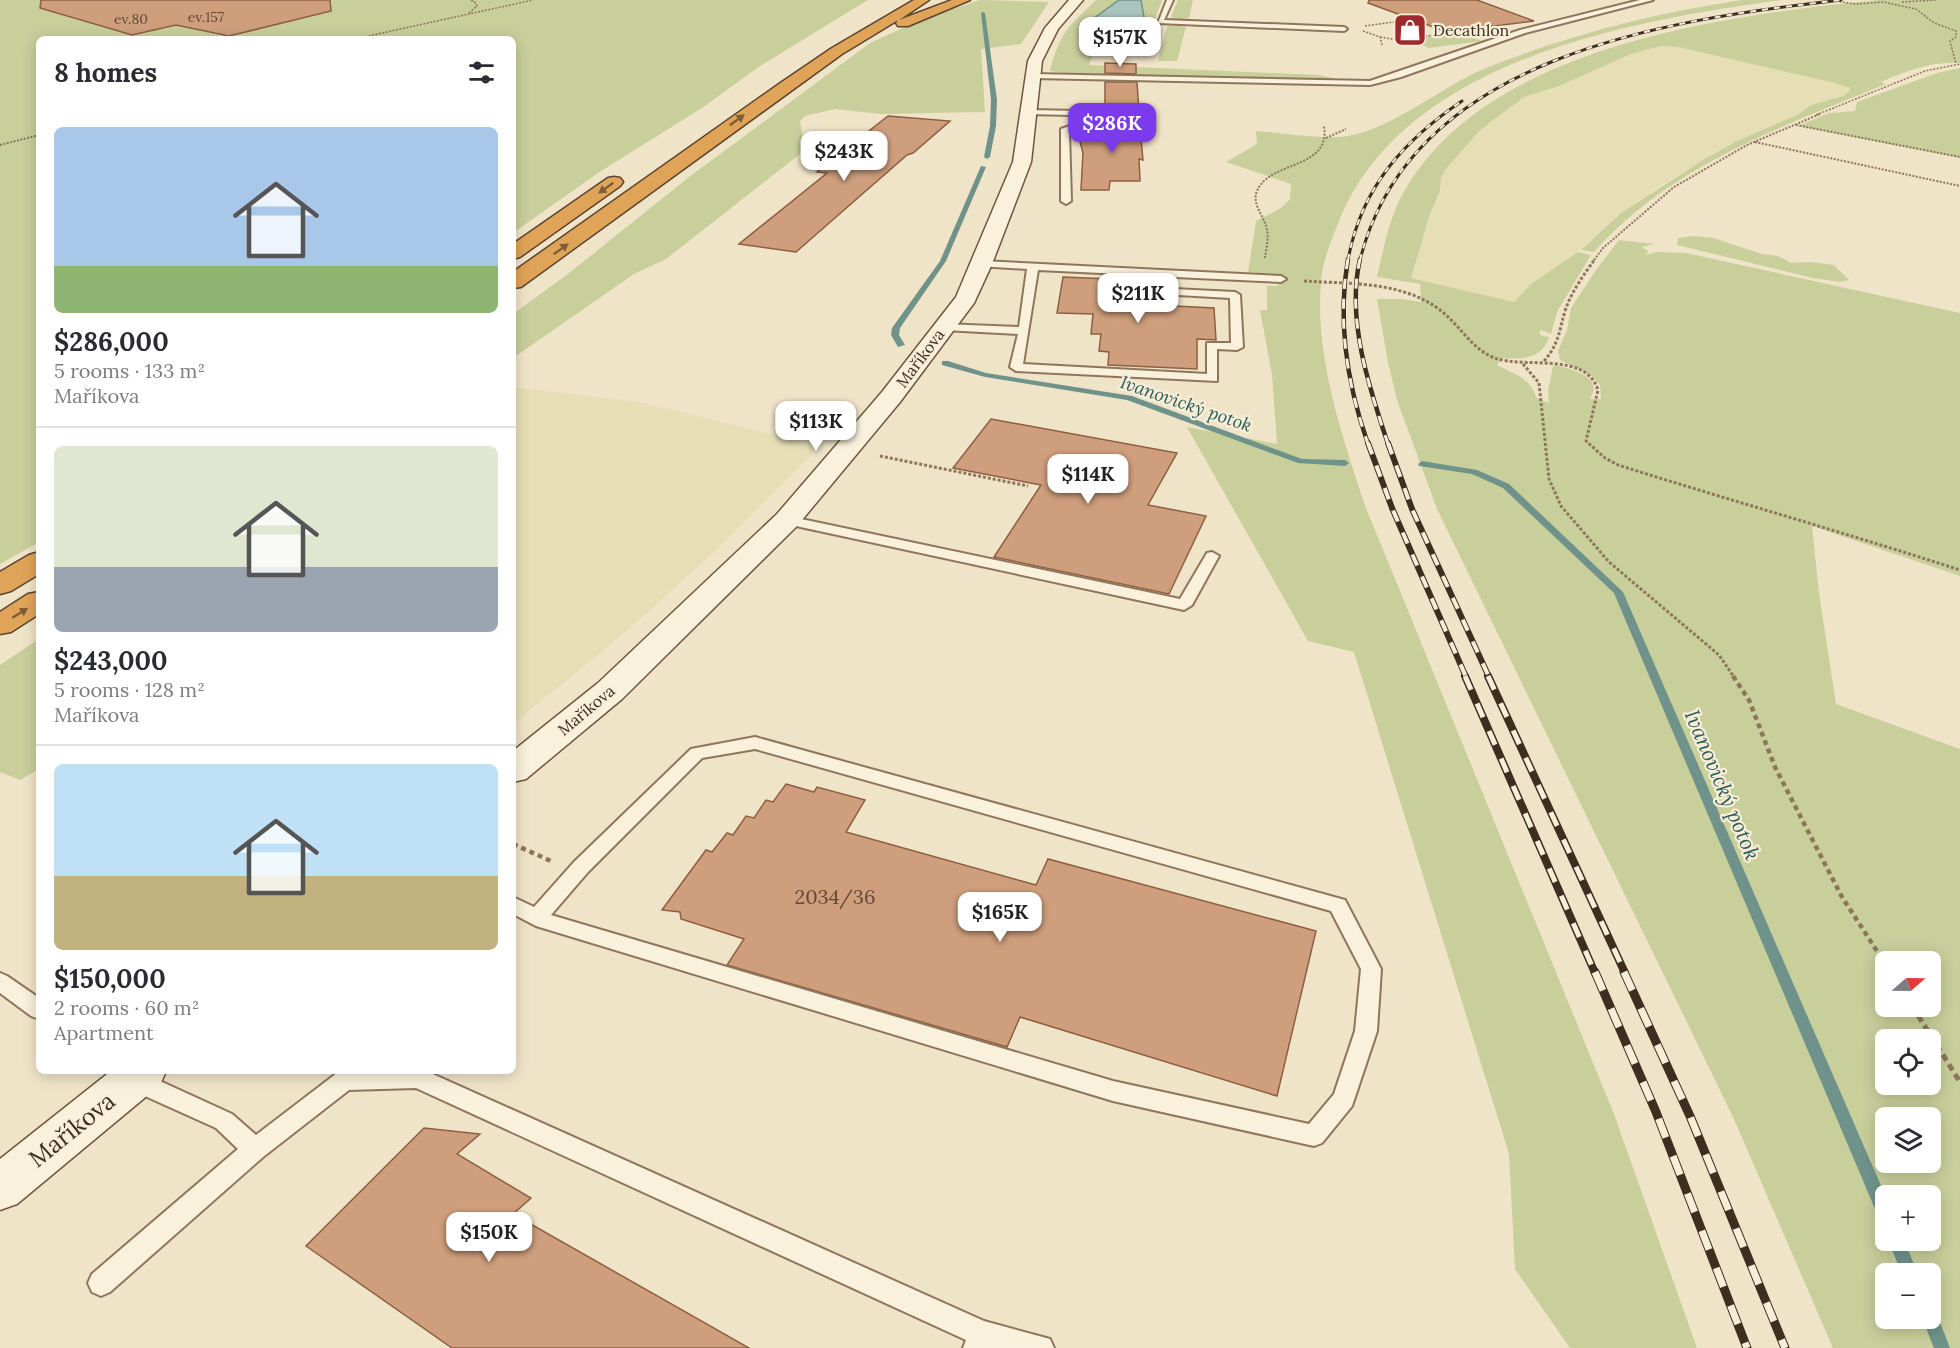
<!DOCTYPE html>
<meta charset="utf-8">
<style>
:root{--surface:#fff;--page:#f7f7f7;--text:#2b2b33;--muted:#7c7c81;--line:#e1e1e2;--accent:#7c3aed}
body{margin:0;font-family:Lora,serif;background:var(--page);color:var(--text);height:100vh;display:flex;flex-direction:column;font-size:22px;white-space:nowrap}
*{box-sizing:border-box;margin:0}
p{font-size:20px;color:var(--muted)}
.icon{flex:none;width:33px;height:33px;fill:none;stroke:currentColor;stroke-width:2;stroke-linecap:round;stroke-linejoin:round}
.map{position:relative;flex:1;overflow:hidden}
.sheet{position:absolute;left:36px;top:36px;width:480px;height:1038px;display:flex;flex-direction:column;background:var(--surface);border-radius:9px;box-shadow:0 3px 15px #0003}
.sheet>*{flex:none}
.needle{width:39px;rotate:70deg}
.controls{position:absolute;left:1875px;top:951px;display:grid;gap:12px}
.controls a{display:grid;place-items:center;width:66px;height:66px;border-radius:9px;background:var(--surface);box-shadow:0 3px 15px #0003;font-size:30px}
.price{position:absolute;translate:-50% -51px;padding:0 14px;border-radius:12px;background:#fff;color:#222;font-size:20px;line-height:39px;filter:drop-shadow(0 2px 3px #0008)}
.price::after{content:'';position:absolute;left:50%;top:36px;width:18px;height:14px;margin-left:-9px;background:inherit;clip-path:polygon(0 0,100% 0,50% 100%)}
.price.on{background:var(--accent);color:#fff}
ul{padding:0;list-style:none}
li{display:grid;align-content:center;gap:12px;height:318px;padding:0 18px}
li+li{border-top:2px solid var(--line)}
li span{display:grid;place-items:center;height:186px;border-radius:9px;color:#555}
li>.icon{margin-inline-start:auto}
span .icon{width:108px;height:108px;fill:#fffc;stroke-width:1}
li b{font-size:26px}
h2{display:flex;justify-content:space-between;align-items:center;height:72px;padding:0 18px;font-size:26px}
.map>svg:first-child{display:block}
.farmland{fill:#e6deb5}
.green{fill:#c9cf9b;fill-rule:evenodd}
.water{fill:#a9c4bc;stroke:#6f938a;stroke-width:1.5}
.lines{fill:none;stroke-linecap:round;stroke-linejoin:round}
.stream{fill:#6f938a;fill-rule:evenodd}
.building{fill:#cf9f7d;stroke:#8d5f41;stroke-width:1.5}
.lane-casing{stroke:#8d765c;stroke-width:4}
.secondary-casing{stroke:#6f573f;stroke-width:3}
.highway-casing{stroke:#5b4430;stroke-width:3}
.path-far4{stroke:#8d765c;stroke-width:1.5;stroke-dasharray:2 1.5;stroke-linecap:butt}
.path-far3{stroke:#8d765c;stroke-width:2;stroke-dasharray:2 1.5;stroke-linecap:butt}
.path-far2{stroke:#8d765c;stroke-width:3;stroke-dasharray:3 2;stroke-linecap:butt}
.path-far1{stroke:#8d765c;stroke-width:4.5;stroke-dasharray:5 4;stroke-linecap:butt}
.path{stroke:#8d765c;stroke-width:5;stroke-dasharray:7 4.5;stroke-linecap:butt}
.lane{fill:#faf1dc;fill-rule:evenodd}
.secondary{fill:#faf1dc;fill-rule:evenodd}
.highway{fill:#e0a458;fill-rule:evenodd}
.rail-far4-casing{stroke:#3d2e20;stroke-width:3}
.rail-far3-casing{stroke:#3d2e20;stroke-width:4.5}
.rail-far2-casing{stroke:#3d2e20;stroke-width:6}
.rail-far1-casing{stroke:#3d2e20;stroke-width:8}
.rail-casing{stroke:#3d2e20;stroke-width:9}
.rail-far4{stroke:#f7eed8;stroke-width:2;stroke-dasharray:6;stroke-linecap:butt}
.rail-far3{stroke:#f7eed8;stroke-width:3;stroke-dasharray:10;stroke-linecap:butt}
.rail-far2{stroke:#f7eed8;stroke-width:4;stroke-dasharray:12;stroke-linecap:butt}
.rail-far1{stroke:#f7eed8;stroke-width:5;stroke-dasharray:15;stroke-linecap:butt}
.rail{stroke:#f7eed8;stroke-width:7;stroke-dasharray:20;stroke-linecap:butt}
.oneway{fill:#7e5d36}
.labels{text-anchor:middle;stroke-width:4.5;stroke-linejoin:round;paint-order:stroke}
.far-number-label{font-size:14px;fill:#624a37}
.far-poi-label{font-size:16px;fill:#3d2e20;stroke:#f7eed8;text-anchor:start}
.far-street-label{font-size:16px;fill:#3d2e20;stroke:#f7eed8}
.far-water-label{font-size:18px;font-style:italic;fill:#2f5d5a;stroke:#f7eed8}
.near-number-label{font-size:20px;fill:#624a37}
.water-label{font-size:21px;font-style:italic;fill:#2f5d5a;stroke:#f7eed8}
.near-street-label{font-size:24px;fill:#3d2e20;stroke:#f7eed8}
</style>
<div class="map">
<svg width="1960" height="1348" viewBox="0 0 1960 1348">
<rect width="100%" height="100%" fill="#f0e4c8"/>
<g class="farmland">
<path d="M1661 46 1678 47 1835 83 1850 88 1849 91 1843 96 1811 105 1797 115 1737 141 1663 184 1621 213 1565 263 1531 284 1514 302 1411 278 1430 214 1440 191 1441 179 1445 170 1480 130 1524 97 1559 86 1631 54Z"/>
<path d="M513 387 639 402 804 442 812 448 810 457 725 542 628 630 513 724Z"/>
</g>
<g class="green">
<path d="M0 0H868L760 66 702 108 598 173 513 233V39H39V542L0 564Z"/>
<path d="M980 0 1049 2 1021 44 981 49 985 112 880 114 835 109 805 116 800 121 805 150 666 259 634 274 513 358V314L568 274 689 177 870 43 920 20Z"/>
<path d="M1096 0H1162L1152 27 1102 32 1089 65 1319 75 1337 79H1236L1111 74 1077 75 1050 71C1060 32 1068 27 1096 0Z"/>
<path d="M1178 0H1193L1189 18 1179 20 1171 17Z"/>
<path d="M1742 0H1781C1628 21 1404 60 1339 221 1332 238 1325 256 1322 273 1312 350 1342 436 1366 508L1614 1114 1697 1348H1570L1515 1269 1509 1154 1354 652 1308 641 1187 427 1277 444 1272 375 1260 310H1267V286H1278L1280 276 1248 272 1256 221 1281 208 1290 199 1291 184 1226 162 1257 144 1256 131C1281 133 1324 140 1347 136 1391 130 1444 85 1486 68 1568 35 1654 13 1742 0Z"/>
<path d="M1878 0H1960V63C1932 61 1906 71 1881 82L1886 84C1781 127 1671 165 1594 252L1581 250 1621 213 1703 160 1737 141 1797 115 1811 105 1843 96 1849 91 1850 88 1835 83 1678 47 1661 46 1631 54 1559 86 1524 97 1480 130 1445 170 1441 178 1440 191 1430 214 1411 278 1514 302 1531 284 1578 252 1591 255 1557 312 1551 334 1541 330 1539 333 1542 336 1549 337C1543 358 1522 360 1503 358L1497 365C1517 376 1527 375 1537 398L1549 403 1548 391 1553 366C1565 366 1595 374 1594 390 1593 393 1591 396 1590 399H1601L1600 385 1592 376 1560 360 1558 351 1567 330 1571 308 1596 270 1619 240 1655 244 1641 247 1648 251 1646 255 1656 252 1686 253 1960 313V576L1812 526 1819 593 1836 704 1960 749V1348H1833L1733 1117 1437 509 1397 400 1388 363 1377 299H1401L1421 302 1420 284 1377 277C1384 247 1389 217 1405 190 1488 45 1727 15 1878 0ZM1886 962H1930V1006H1886ZM1886 1040H1930V1084H1886ZM1886 1118H1930V1162H1886ZM1886 1196H1930V1240H1886ZM1886 1274H1930V1318H1886Z"/>
<path d="M1178 25 1186 27 1177 61H1158L1167 26Z"/>
<path d="M1460 33 1482 41 1429 48 1407 39Z"/>
<path d="M1960 68V158L1798 126 1829 113 1855 111 1857 102 1937 73Z"/>
<path d="M1694 236 1713 238 1762 254 1778 256 1791 263 1810 262 1834 265 1849 280 1840 282 1813 278 1677 245 1678 238Z"/>
<path d="M39 639V769L20 780 0 772V665Z"/>
</g>
<path class="water" d="M1119 0H1141L1145 23H1115L1112 26H1102L1106 22 1093 19Z"/>
<g class="lines">
<g class="stream">
<path d="M983 12 985 13 997 100 996 126 990 157 987 159 984 157 990 126 991 100 981 13Z"/>
<path d="M981 166 986 167 946 261 900 328 899 335 905 345 898 347 891 335 892 328 940 261Z"/>
<path d="M942 361H948L986 373 1132 396 1302 459 1345 460 1349 463 1345 466 1298 463 1127 400 985 377 942 365Z"/>
<path d="M1422 461 1477 470 1509 484 1623 592 1886 1197V1223L1880 1221 1878 1216 1614 593 1503 488 1472 474 1419 466 1418 464Z"/>
<path d="M1888 1240H1904L1918 1274H1902Z"/>
<path d="M1930 1310 1936 1312 1950 1348H1934L1922 1318H1930Z"/>
</g>
</g>
<g class="building">
<path d="M41 0H330L331 11 229 36 176 25 132 35 40 8Z"/>
<path d="M1369 0H1477L1534 21 1447 32 1368 3Z"/>
<path d="M1105 63 1136 64V74L1105 73Z"/>
<path d="M1105 82H1137L1139 112 1105 109Z"/>
<path d="M888 116 950 121 913 153 907 155 796 252 739 244 827 173 817 172Z"/>
<path d="M1139 116 1143 160 1139 159 1140 181H1110L1109 190H1081L1083 153 1078 134H1105V118Z"/>
<path d="M1063 277 1134 280 1133 294 1156 296 1155 305 1214 308 1216 340 1197 339V369L1108 365 1109 352 1099 351 1101 334H1091L1093 314 1057 313Z"/>
<path d="M991 419 1177 453 1148 505 1206 516 1169 594 994 557 1041 485 953 468Z"/>
<path d="M786 784 814 792 817 787 865 800 846 832 1036 885 1048 859 1316 931 1277 1096 1020 1017 1007 1047 727 965 744 939 681 919 680 912 662 910 706 850 712 852 727 833 733 835 746 816 754 818 766 800 773 802Z"/>
<path d="M424 1128 480 1134 457 1154 531 1198 513 1214 749 1348H452L306 1246Z"/>
</g>
<g class="lines">
<g class="lane-casing">
<g id="lane">
<path d="M1167 0H1173L1164 20 1344 27 1347 29 1344 31 1158 23Z"/>
<path d="M1640 0H1653L1525 33 1401 77 1370 85 1033 78 1029 76 1033 74 1370 81 1520 30Z"/>
<path d="M1028 110 1135 112 1139 114 1135 116 1081 115 1080 128 1069 130 1071 201 1066 204 1061 201V129L1073 125V115L1025 114V110Z"/>
<path d="M982 261 1281 276 1286 279 1281 282 1153 276V288L1235 292 1240 295 1243 347 1237 350 1217 349V381L1016 371 1010 367 1018 334 944 330 938 327 944 324 1019 327 1027 269 978 266V262ZM1038 270 1143 275V293L1230 298 1231 343H1207V374L1023 364Z"/>
<path d="M787 516 1180 599 1207 553 1212 552 1219 556 1192 605 1184 610 782 523 780 520 782 517Z"/>
<path d="M755 737 1345 900 1381 969 1377 1031 1352 1106 1322 1143 1314 1146 1113 1101 536 926 513 914V897L534 907 574 862 691 749ZM755 749 1331 911 1361 969 1355 1031 1334 1094 1309 1124 1113 1081 551 915 588 872 702 758Z"/>
<path d="M0 973 7 976 39 998V1019L31 1016 0 993Z"/>
<path d="M111 1071H138L232 1114 256 1135 337 1073 343 1071H426L984 1321 1050 1339 1054 1348H963L966 1340 416 1088 349 1090 263 1157 110 1292 101 1296 92 1292 88 1283 92 1274 238 1149 216 1128 125 1087 114 1078Z"/>
</g>
</g>
<g class="secondary-casing">
<g id="secondary">
<path d="M1069 0H1083L1058 29 1042 61 1031 162 992 264 974 303 900 402 797 526 622 699 526 779 513 782V751L598 683 777 514 882 392 956 297 1013 162 1028 61 1045 28Z"/>
<path d="M111 1071H166L160 1085 17 1204 0 1210V1159Z"/>
</g>
</g>
<g class="highway-casing">
<g id="highway">
<path d="M914 0H929L899 20 952 0H970L908 26H898L896 23 898 20 842 54 521 287 513 288V272L779 84 832 48Z"/>
<path d="M614 177 620 178 623 182 620 186 520 257 513 259V244L608 178Z"/>
<path d="M39 552V574L11 591 0 594V572L29 555Z"/>
<path d="M39 592V614L11 632 0 634V612L28 594Z"/>
</g>
</g>
<g class="path-far4">
<path d="M1829 0 1855 4 1883 2 1916 9 1934 23 1956 31V37L1950 41 1956 64"/>
<path d="M1902 2 1937 0"/>
<path d="M469 13 477 6 474 1 470 0"/>
<path d="M1086 25 1127 31"/>
<path d="M1365 26 1401 21"/>
<path d="M1363 31 1380 37 1382 45"/>
<path d="M1380 37 1398 40 1442 34"/>
<path d="M355 39 533 0"/>
<path d="M1816 115 1925 71 1960 64"/>
</g>
<g class="path-far3">
<path d="M1796 125 1960 157"/>
<path d="M1326 138 1346 129"/>
<path d="M1755 142 1960 186"/>
<path d="M0 145 39 135"/>
<path d="M1265 258C1266 249 1269 239 1267 230 1265 217 1251 204 1257 191 1270 160 1331 170 1324 126"/>
<path d="M1594 260 1603 248 1674 187 1747 145 1820 114"/>
</g>
<g class="path-far2">
<path d="M1304 281C1350 284 1402 281 1440 310 1460 325 1471 349 1495 358 1524 369 1586 351 1598 390L1586 441 1605 458 1618 465C1732 501 1846 533 1960 570"/>
<path d="M1544 361C1560 343 1559 329 1566 308 1572 291 1585 273 1595 259"/>
<path d="M1523 364 1539 383 1549 479 1561 506 1609 562 1719 655 1734 677"/>
<path d="M880 456 1028 486"/>
</g>
<g class="path-far1">
<path d="M1733 676 1749 700 1775 767 1842 897 1886 965"/>
<path d="M513 844 551 861"/>
</g>
<path class="path" d="M1912 1006 1960 1082"/>
<use href="#lane" class="lane"/>
<use href="#secondary" class="secondary"/>
<use href="#highway" class="highway"/>
<g class="rail-far4-casing">
<g id="rail-far4">
<path d="M1348 260C1361 188 1403 141 1462 101"/>
<path d="M1360 260C1411 56 1665 20 1841 0"/>
</g>
</g>
<g class="rail-far3-casing">
<g id="rail-far3">
<path d="M1348 259C1337 322 1347 384 1368 444"/>
<path d="M1360 259C1346 319 1369 387 1388 444"/>
</g>
</g>
<g class="rail-far2-casing">
<g id="rail-far2">
<path d="M1368 443 1392 508 1466 677"/>
<path d="M1388 443 1412 509 1489 677"/>
</g>
</g>
<g class="rail-far1-casing">
<g id="rail-far1">
<path d="M1465 676 1595 973"/>
<path d="M1488 676 1625 973"/>
</g>
</g>
<g class="rail-casing">
<g id="rail">
<path d="M1595 972 1656 1112 1747 1348"/>
<path d="M1624 972 1690 1116 1785 1348"/>
</g>
</g>
<use href="#rail-far4" class="rail-far4"/>
<use href="#rail-far3" class="rail-far3"/>
<use href="#rail-far2" class="rail-far2"/>
<use href="#rail-far1" class="rail-far1"/>
<use href="#rail" class="rail"/>
</g>
<defs><path id="oneway-solid" d="M-6-.8H1V-3.2L6.5 0L1 3.2V.8H-6Z" transform="scale(1.5)"/></defs>
<g class="oneway">
<use href="#oneway-solid" transform="translate(737 120) rotate(-36)"/>
<use href="#oneway-solid" transform="translate(606 188) rotate(145)"/>
<use href="#oneway-solid" transform="translate(561 249) rotate(-36)"/>
<use href="#oneway-solid" transform="translate(20 613) rotate(-32)"/>
</g>
<defs>
<g id="shop-square" transform="scale(1.725)"><rect x="-9" y="-9" width="18" height="18" rx="4" fill="#9e2a2b" stroke="#f7eed8"/><path d="M-5-2.5h2.3a2.7 3.5 0 0 1 5.4 0H5L5.5 6h-11ZM-1.5-2.5h3a1.5 2.3 0 0 0-3 0Z" fill="#fff"/></g>
</defs>
<g fill-rule="evenodd">
<use href="#shop-square" x="1410" y="30"/>
</g>
<g class="labels">
<g class="far-number-label">
<text x="206" y="22">ev.157</text>
<text x="131" y="24">ev.80</text>
</g>
<g class="far-poi-label">
<text x="1433" y="36">Decathlon</text>
</g>
<g class="far-street-label">
<text transform="translate(920 358) rotate(-53)" y="6">Maříkova</text>
<text transform="translate(586 710) rotate(-40)" y="6">Maříkova</text>
</g>
<g class="far-water-label">
<text transform="translate(1186 404) rotate(19)" y="6">Ivanovický potok</text>
</g>
<g class="near-number-label">
<text x="835" y="904">2034/36</text>
</g>
<g class="water-label">
<text transform="translate(1722 785) rotate(67)" y="7">Ivanovický potok</text>
</g>
<g class="near-street-label">
<text transform="translate(72 1130) rotate(-39)" y="8">Maříkova</text>
</g>
</g>
</svg>
<div class="controls">
<a><svg class="needle" viewBox="-14 -14 28 28"><path d="M0-13l5 13h-10z" fill="#e53935"/><path d="M0 13l5-13h-10z" fill="#7c7c81"/></svg></a>
<a><svg class="icon" aria-label="locate" viewBox="0 0 24 24"><circle cx="12" cy="12" r="6"/><path d="M12 2v4M12 18v4M2 12h4M18 12h4"/></svg></a>
<a><svg class="icon" aria-label="layers" viewBox="0 0 24 24"><path d="M12 4l9 5-9 5-9-5zM3 14l9 5 9-5"/></svg></a>
<a>+</a>
<a>−</a>
</div>
<b class="price" style="left:1120px;top:68px">$157K</b>
<b class="price on" style="left:1112px;top:154px">$286K</b>
<b class="price" style="left:844px;top:182px">$243K</b>
<b class="price" style="left:1138px;top:324px">$211K</b>
<b class="price" style="left:816px;top:452px">$113K</b>
<b class="price" style="left:1088px;top:505px">$114K</b>
<b class="price" style="left:1000px;top:943px">$165K</b>
<b class="price" style="left:489px;top:1263px">$150K</b>
<section class="sheet">
<h2>8 homes<svg class="icon" aria-label="filters" viewBox="0 0 24 24"><path d="M4 7h16M4 17h16"/><circle cx="9" cy="7" r="2"/><circle cx="15" cy="17" r="2"/></svg></h2>
<ul>
<li><span style="background:linear-gradient(#a9c7e8 75%,#8fb573 0)"><svg class="icon" aria-label="home" viewBox="0 0 24 24"><path d="M3 11l9-7 9 7M6 9v11h12V9"/></svg></span><div><b>$286,000</b><p>5 rooms · 133 m²</p><p>Maříkova</p></div></li>
<li><span style="background:linear-gradient(#dfe7d0 65%,#9aa5b1 0)"><svg class="icon" aria-label="home" viewBox="0 0 24 24"><path d="M3 11l9-7 9 7M6 9v11h12V9"/></svg></span><div><b>$243,000</b><p>5 rooms · 128 m²</p><p>Maříkova</p></div></li>
<li><span style="background:linear-gradient(#bfe0f5 60%,#c2b280 0)"><svg class="icon" aria-label="home" viewBox="0 0 24 24"><path d="M3 11l9-7 9 7M6 9v11h12V9"/></svg></span><div><b>$150,000</b><p>2 rooms · 60 m²</p><p>Apartment</p></div></li>
</ul>
</section>
</div>
